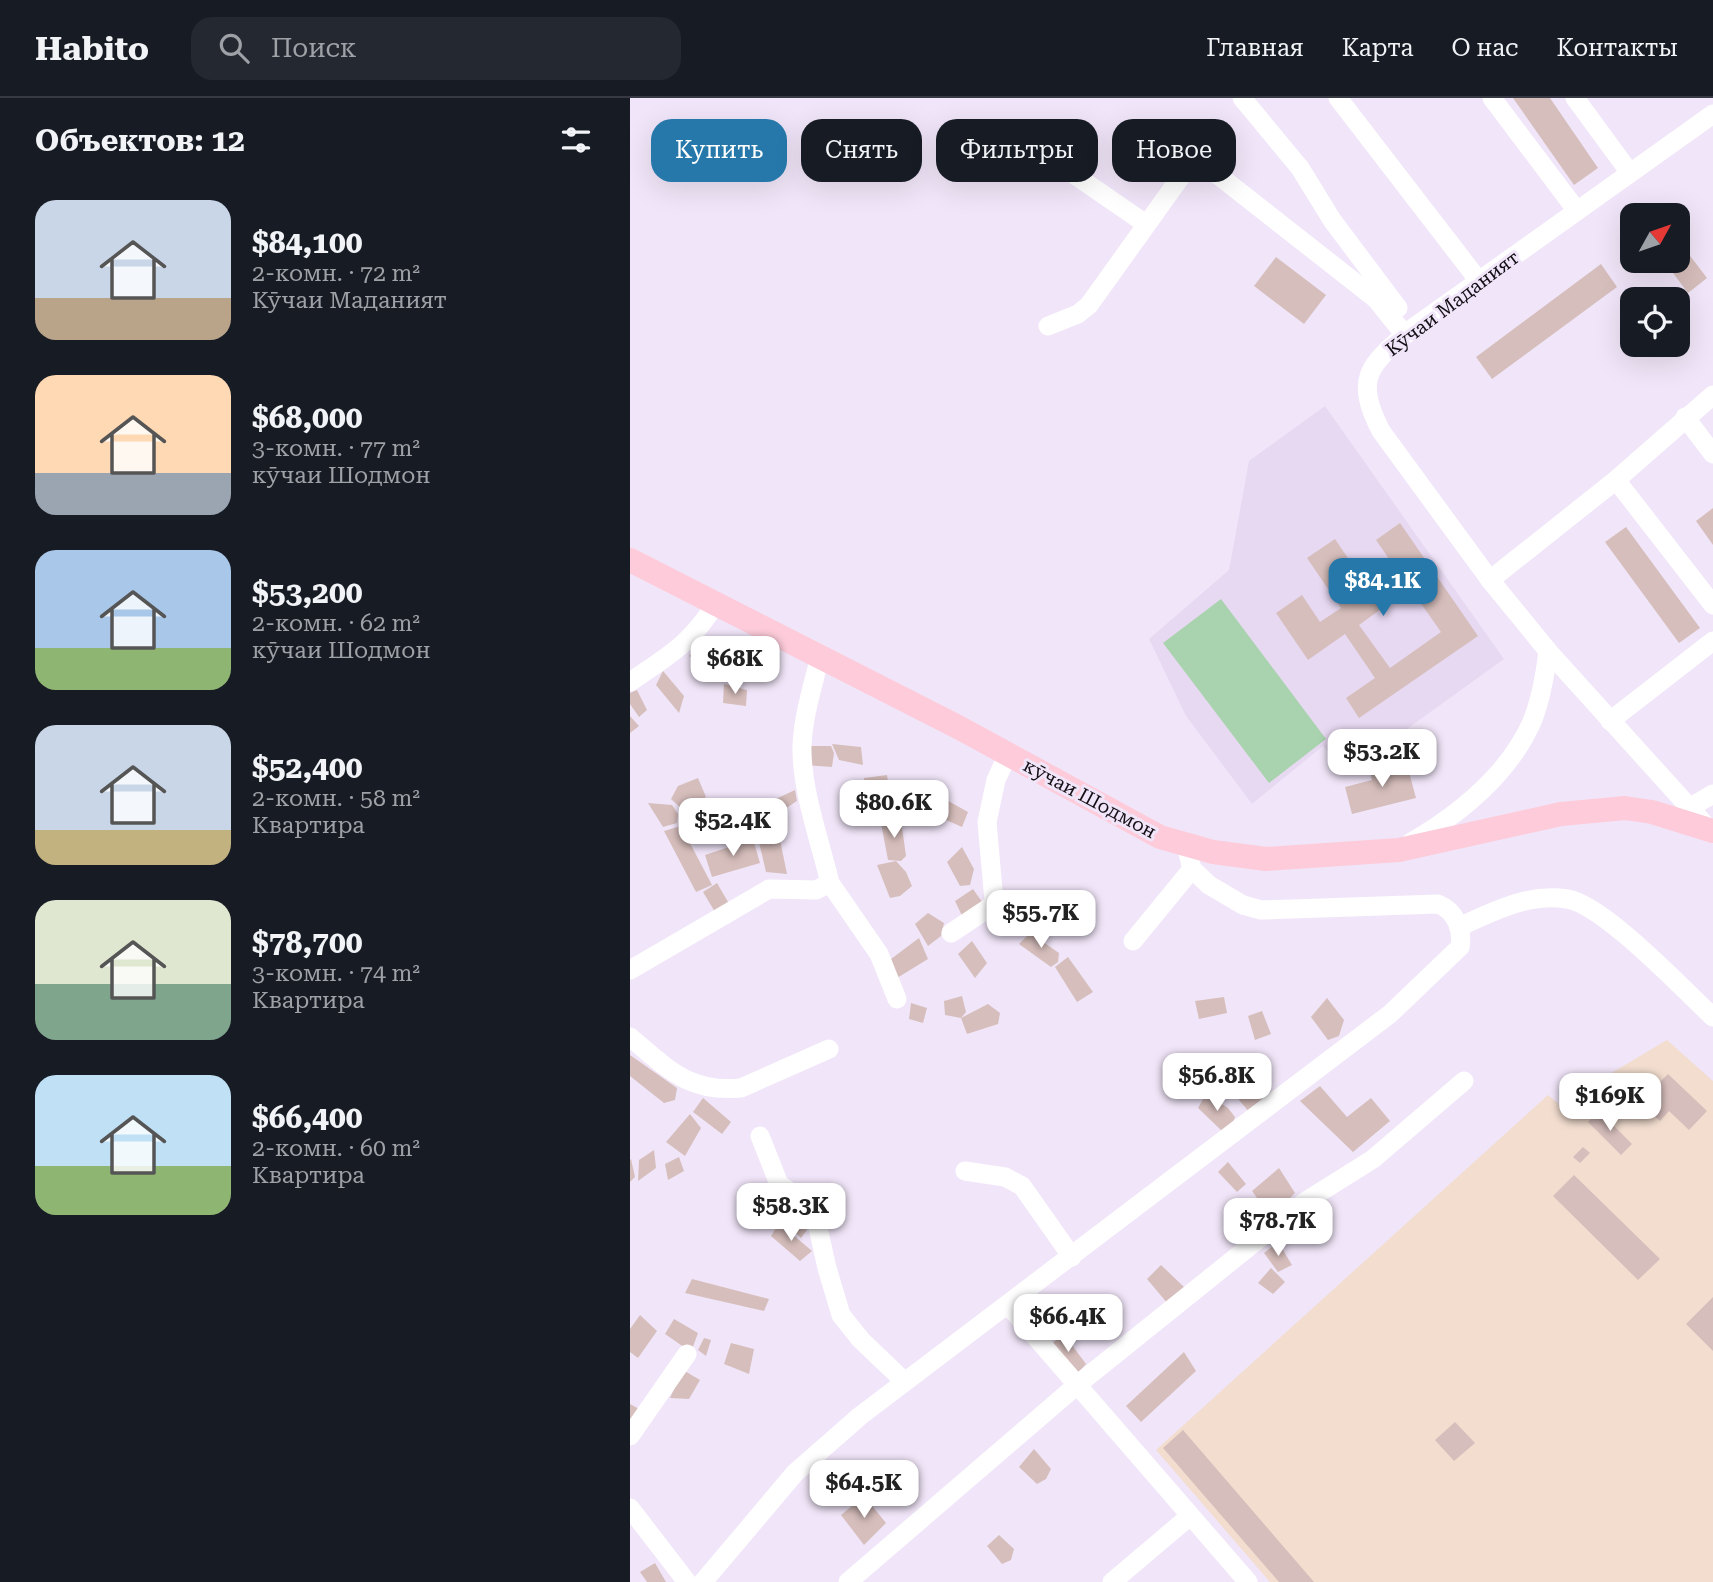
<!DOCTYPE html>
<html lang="ru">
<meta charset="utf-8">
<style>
:root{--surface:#171b24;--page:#242831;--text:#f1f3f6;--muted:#9ea1a6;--line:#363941;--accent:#2578a9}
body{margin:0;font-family:"Roboto Serif",serif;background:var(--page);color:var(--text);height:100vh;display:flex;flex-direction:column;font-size:26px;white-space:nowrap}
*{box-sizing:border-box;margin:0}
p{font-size:23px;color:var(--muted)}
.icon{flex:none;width:38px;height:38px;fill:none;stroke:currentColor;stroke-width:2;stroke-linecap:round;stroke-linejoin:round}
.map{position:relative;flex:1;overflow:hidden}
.side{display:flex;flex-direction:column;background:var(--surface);width:630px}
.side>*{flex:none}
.top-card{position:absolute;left:21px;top:21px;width:665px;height:63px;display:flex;gap:14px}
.needle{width:46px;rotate:50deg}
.tools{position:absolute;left:990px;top:105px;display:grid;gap:14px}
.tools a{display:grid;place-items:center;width:70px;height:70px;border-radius:14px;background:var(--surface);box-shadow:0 7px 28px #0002;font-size:35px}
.price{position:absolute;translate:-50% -60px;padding:0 16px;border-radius:14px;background:#fff;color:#222;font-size:23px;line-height:46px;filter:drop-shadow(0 2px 4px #0008)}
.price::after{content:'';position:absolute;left:50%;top:42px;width:21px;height:16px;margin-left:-10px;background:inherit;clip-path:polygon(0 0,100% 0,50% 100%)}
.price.current{background:var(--accent);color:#fff}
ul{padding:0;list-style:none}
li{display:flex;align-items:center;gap:21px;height:175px;padding:0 35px}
li span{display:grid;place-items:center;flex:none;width:196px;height:140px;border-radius:21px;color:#555}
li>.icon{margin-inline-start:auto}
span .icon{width:84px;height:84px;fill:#fffc;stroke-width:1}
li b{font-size:30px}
h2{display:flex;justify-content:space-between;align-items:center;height:84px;padding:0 35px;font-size:30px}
.chip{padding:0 24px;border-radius:21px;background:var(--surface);box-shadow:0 7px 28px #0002;font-size:24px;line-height:63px}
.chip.current{background:var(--accent);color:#fff}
header{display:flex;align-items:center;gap:42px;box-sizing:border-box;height:98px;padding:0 35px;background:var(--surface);border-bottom:2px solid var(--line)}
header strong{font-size:33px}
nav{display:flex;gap:38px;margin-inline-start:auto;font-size:24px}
.search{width:490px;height:63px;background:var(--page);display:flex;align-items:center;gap:18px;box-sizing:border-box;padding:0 24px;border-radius:21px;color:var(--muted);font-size:26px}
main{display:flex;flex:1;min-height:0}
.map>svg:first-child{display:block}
.industrial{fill:#f2ddcf}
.built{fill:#e8d9f2}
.green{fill:#a9d3ae}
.building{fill:#d6bebc;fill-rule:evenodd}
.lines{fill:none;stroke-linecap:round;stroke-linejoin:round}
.minor{stroke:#fff;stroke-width:19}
.major{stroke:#fdcbd9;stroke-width:24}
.labels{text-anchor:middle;stroke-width:6;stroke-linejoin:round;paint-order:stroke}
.street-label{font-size:19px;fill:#130f15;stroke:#f1e6f9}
</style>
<header>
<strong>Habito</strong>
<div class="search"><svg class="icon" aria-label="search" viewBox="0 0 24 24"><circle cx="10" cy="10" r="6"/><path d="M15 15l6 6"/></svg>Поиск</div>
<nav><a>Главная</a><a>Карта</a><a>О нас</a><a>Контакты</a></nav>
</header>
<main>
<section class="side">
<h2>Объектов: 12<svg class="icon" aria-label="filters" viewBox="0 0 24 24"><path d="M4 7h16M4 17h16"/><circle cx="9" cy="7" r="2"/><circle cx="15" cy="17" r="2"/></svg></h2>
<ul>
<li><span style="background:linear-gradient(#c9d6e8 70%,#b9a48a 0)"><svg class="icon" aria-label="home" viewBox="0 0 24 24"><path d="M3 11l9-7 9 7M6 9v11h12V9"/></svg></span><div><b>$84,100</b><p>2-комн. · 72 m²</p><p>Кӯчаи Маданият</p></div></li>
<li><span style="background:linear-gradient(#ffd9b3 70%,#9aa5b1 0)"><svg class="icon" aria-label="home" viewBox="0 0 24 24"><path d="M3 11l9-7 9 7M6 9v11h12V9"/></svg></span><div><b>$68,000</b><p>3-комн. · 77 m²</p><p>кӯчаи Шодмон</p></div></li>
<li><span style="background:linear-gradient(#a9c7e8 70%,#8fb573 0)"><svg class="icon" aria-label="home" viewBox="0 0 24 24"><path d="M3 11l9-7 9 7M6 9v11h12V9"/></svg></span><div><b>$53,200</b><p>2-комн. · 62 m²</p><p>кӯчаи Шодмон</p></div></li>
<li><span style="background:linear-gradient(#c9d6e8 75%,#c2b280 0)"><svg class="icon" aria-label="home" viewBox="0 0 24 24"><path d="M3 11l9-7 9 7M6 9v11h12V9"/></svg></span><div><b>$52,400</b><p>2-комн. · 58 m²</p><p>Квартира</p></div></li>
<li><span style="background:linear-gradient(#dfe7d0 60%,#7fa58c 0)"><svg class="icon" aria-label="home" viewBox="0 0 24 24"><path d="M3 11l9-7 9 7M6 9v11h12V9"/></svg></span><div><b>$78,700</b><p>3-комн. · 74 m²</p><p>Квартира</p></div></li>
<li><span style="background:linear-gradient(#bfe0f5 65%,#8fb573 0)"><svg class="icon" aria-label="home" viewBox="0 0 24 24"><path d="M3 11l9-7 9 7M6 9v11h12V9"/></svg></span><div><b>$66,400</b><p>2-комн. · 60 m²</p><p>Квартира</p></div></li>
</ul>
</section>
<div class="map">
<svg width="1083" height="1484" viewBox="0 0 1083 1484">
<rect width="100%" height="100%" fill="#f1e6f9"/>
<path class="industrial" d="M1037 942 1083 983V1484H640L526 1352 918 997 929 1006Z"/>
<path class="built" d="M695 308 874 561 716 675 693 648 622 706 556 618 519 541 599 472 619 363Z"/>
<path class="green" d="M591 501 696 641 639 685 533 545Z"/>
<g class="building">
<path d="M883 0H920L968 70 944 87Z"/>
<path d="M1048 142 1077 180 1058 195 1034 163H1048Z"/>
<path d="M646 159 696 197 674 226 624 188Z"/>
<path d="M971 166 987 189 862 281 846 259Z"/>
<path d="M1003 223V237L996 228Z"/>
<path d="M1083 410V447L1066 423Z"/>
<path d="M770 425 848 538 729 620 716 600 745 580 715 536 678 562 646 515 672 497 690 524 711 510 677 460 705 441 738 490 766 471 746 442ZM780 490 811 534 760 570 729 527Z"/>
<path d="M996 429 1070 530 1049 545 975 444Z"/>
<path d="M69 546 88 558 85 569 78 573 59 558Z"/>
<path d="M33 573 54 598 49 615 26 587Z"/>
<path d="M94 586 117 592 116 608 93 605Z"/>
<path d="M7 592 17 612 9 619 0 606V595Z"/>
<path d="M0 618 9 628 0 635Z"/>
<path d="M202 646 231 649 233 667 209 662Z"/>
<path d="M177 648H201L204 655 202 669 174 667Z"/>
<path d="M776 663 786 700 722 716 715 689 742 682 740 673Z"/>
<path d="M257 677 261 706 254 711 234 707V680Z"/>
<path d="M68 680 76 699 53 712 41 701 48 688Z"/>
<path d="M165 692 167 703 144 718 137 705Z"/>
<path d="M313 700 338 714 332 729 307 718Z"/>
<path d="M18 705 42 707 48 716 47 725 33 729Z"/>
<path d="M271 722 276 758 271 763 258 762 251 725Z"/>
<path d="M51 728 82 787 66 794 34 733Z"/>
<path d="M123 741 130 765 82 779 75 757Z"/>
<path d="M150 742 157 776 136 774 129 744Z"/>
<path d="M332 749 344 771 340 787 330 788 317 764Z"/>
<path d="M266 763 276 774 282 788 270 798 260 800 247 767Z"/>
<path d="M87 785 101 809 88 819 73 794Z"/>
<path d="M343 791 355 808 334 822 325 803Z"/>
<path d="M298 815 314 825 311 838 298 848 285 826Z"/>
<path d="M400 835 429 855 428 864 421 869 389 846Z"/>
<path d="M289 840 298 861 267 880 257 864Z"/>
<path d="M342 843 357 865 345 880 328 856Z"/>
<path d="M438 859 463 894 447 904 425 869Z"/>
<path d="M332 898 336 914 331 920 315 917 314 903Z"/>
<path d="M594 899 597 915 569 921 565 903Z"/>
<path d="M697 900 714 922 709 938 698 942 681 919Z"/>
<path d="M281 905 297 910 293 925 279 921Z"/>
<path d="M358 906 370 915 368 926 337 936 331 920Z"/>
<path d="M632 913 641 936 625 942 618 918Z"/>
<path d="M0 957 47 990 45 1002 34 1005 0 978Z"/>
<path d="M623 973 641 992 619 1014 601 992Z"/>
<path d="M1038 976 1077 1013 1059 1032 1039 1013 1030 1023 1016 1010 1027 999 1021 993Z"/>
<path d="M690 988 717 1019 741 1000 760 1023 723 1054 670 1003Z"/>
<path d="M576 996 598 1010 605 1019 601 1029 592 1033 568 1010Z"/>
<path d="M73 1000 101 1024 92 1036 63 1014Z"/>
<path d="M969 1013 1002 1046 991 1057 958 1024Z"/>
<path d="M60 1016 71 1030 55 1058 36 1044Z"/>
<path d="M953 1049 960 1055 950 1065 943 1059Z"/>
<path d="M24 1052 26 1070 8 1083 9 1062Z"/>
<path d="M49 1059 54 1073 38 1082 35 1066Z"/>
<path d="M1 1061 5 1079 0 1084V1062Z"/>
<path d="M598 1064 616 1086 607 1094 588 1074Z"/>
<path d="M649 1070 665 1095 641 1119 622 1093Z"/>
<path d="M944 1077 1030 1161 1008 1182 923 1098Z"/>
<path d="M171 1118 177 1132 171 1140 162 1131Z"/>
<path d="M149 1125 182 1153 170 1163 141 1138Z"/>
<path d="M648 1144 662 1167 648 1174 634 1155Z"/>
<path d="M531 1167 554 1189 538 1206 517 1181Z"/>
<path d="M641 1170 655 1184 643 1196 628 1185Z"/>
<path d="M62 1181 139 1201 134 1213 55 1195Z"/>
<path d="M1083 1199V1253L1056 1226Z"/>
<path d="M10 1217 27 1233 8 1260 0 1254V1231Z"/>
<path d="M44 1221 68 1235 61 1254 35 1236Z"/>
<path d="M433 1235 456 1266 446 1277 420 1248Z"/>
<path d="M74 1240 81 1242 76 1258 68 1252Z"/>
<path d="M101 1245 124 1251 119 1276 94 1266Z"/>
<path d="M554 1254 566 1273 511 1324 496 1308Z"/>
<path d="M53 1272 70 1282 59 1301 40 1300Z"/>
<path d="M0 1306 11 1312 0 1328Z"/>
<path d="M825 1324 845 1345 824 1363 805 1342Z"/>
<path d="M553 1332 684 1484H649L533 1350Z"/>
<path d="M404 1351 421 1371 416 1381 407 1386 389 1369Z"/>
<path d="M234 1398 256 1425 234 1447 211 1417Z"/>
<path d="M369 1437 384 1451 381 1462 372 1466 357 1448Z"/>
<path d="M25 1465 36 1484H17L10 1474Z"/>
</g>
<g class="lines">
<g class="minor">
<path d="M612 0 670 70 702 122 768 210"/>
<path d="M708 0 849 183"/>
<path d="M862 0 947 113"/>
<path d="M945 0 1000 75"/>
<path d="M404 49 516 126"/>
<path d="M418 228 448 216 459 207 560 66H574L746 201 775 237"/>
<path d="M1055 319 1083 356"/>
<path d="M986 382 1083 507"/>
<path d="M860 482 986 382 1083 297"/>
<path d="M0 584C38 558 61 546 86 505"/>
<path d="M980 623 1083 543"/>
<path d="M1061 709 1083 696"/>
<path d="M1078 730 918 553 860 482 751 333C722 277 742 265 783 230L1083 16"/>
<path d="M780 745C828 717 877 678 901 626 911 603 915 578 918 553"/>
<path d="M200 785 249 856 267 901"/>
<path d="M829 829C864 813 898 795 937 801 973 806 1054 892 1083 919"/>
<path d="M321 835 360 809 364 803 357 724 366 682 378 656"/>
<path d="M503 843 562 771"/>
<path d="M0 872 139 791 186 792 200 785C190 743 171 691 172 648 173 618 183 588 190 558"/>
<path d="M0 939C37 970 58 995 111 990L199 951"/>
<path d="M130 1038 149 1086 176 1105 186 1121 197 1170 211 1217 231 1242 275 1284"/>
<path d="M335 1073 375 1079 392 1088 442 1159"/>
<path d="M378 1207 618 1484"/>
<path d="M0 1338 57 1256"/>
<path d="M0 1410 57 1484"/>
<path d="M73 1484 165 1375 230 1318 760 916 830 849C833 832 826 813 808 806L631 812 613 807 579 787 562 771 556 747"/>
<path d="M218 1484 447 1287 676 1103 743 1061 834 983"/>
<path d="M482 1484 560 1418"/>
</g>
<path class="major" d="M0 462 328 629 530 739 583 754 636 761 769 752 931 716 995 710 1022 714 1083 733"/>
</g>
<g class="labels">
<g class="street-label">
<text transform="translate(822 205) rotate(-37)" y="7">Кӯчаи Маданият</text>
<text transform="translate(460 700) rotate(28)" y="7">кӯчаи Шодмон</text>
</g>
</g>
</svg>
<div class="tools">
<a><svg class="needle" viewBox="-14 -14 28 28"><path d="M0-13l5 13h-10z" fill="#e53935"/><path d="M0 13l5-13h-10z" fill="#9ea1a6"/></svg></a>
<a><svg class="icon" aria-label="locate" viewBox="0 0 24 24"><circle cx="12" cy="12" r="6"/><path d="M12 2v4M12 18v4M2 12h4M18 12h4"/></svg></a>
</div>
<b class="price current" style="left:753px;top:520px">$84.1K</b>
<b class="price" style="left:105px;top:598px">$68K</b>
<b class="price" style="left:752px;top:691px">$53.2K</b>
<b class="price" style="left:264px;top:742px">$80.6K</b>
<b class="price" style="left:103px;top:760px">$52.4K</b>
<b class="price" style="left:411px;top:852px">$55.7K</b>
<b class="price" style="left:587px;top:1015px">$56.8K</b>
<b class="price" style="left:980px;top:1035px">$169K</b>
<b class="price" style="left:161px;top:1145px">$58.3K</b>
<b class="price" style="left:648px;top:1160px">$78.7K</b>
<b class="price" style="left:438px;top:1256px">$66.4K</b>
<b class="price" style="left:234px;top:1422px">$64.5K</b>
<div class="top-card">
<a class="chip current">Купить</a>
<a class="chip">Снять</a>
<a class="chip">Фильтры</a>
<a class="chip">Новое</a>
</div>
</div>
</main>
